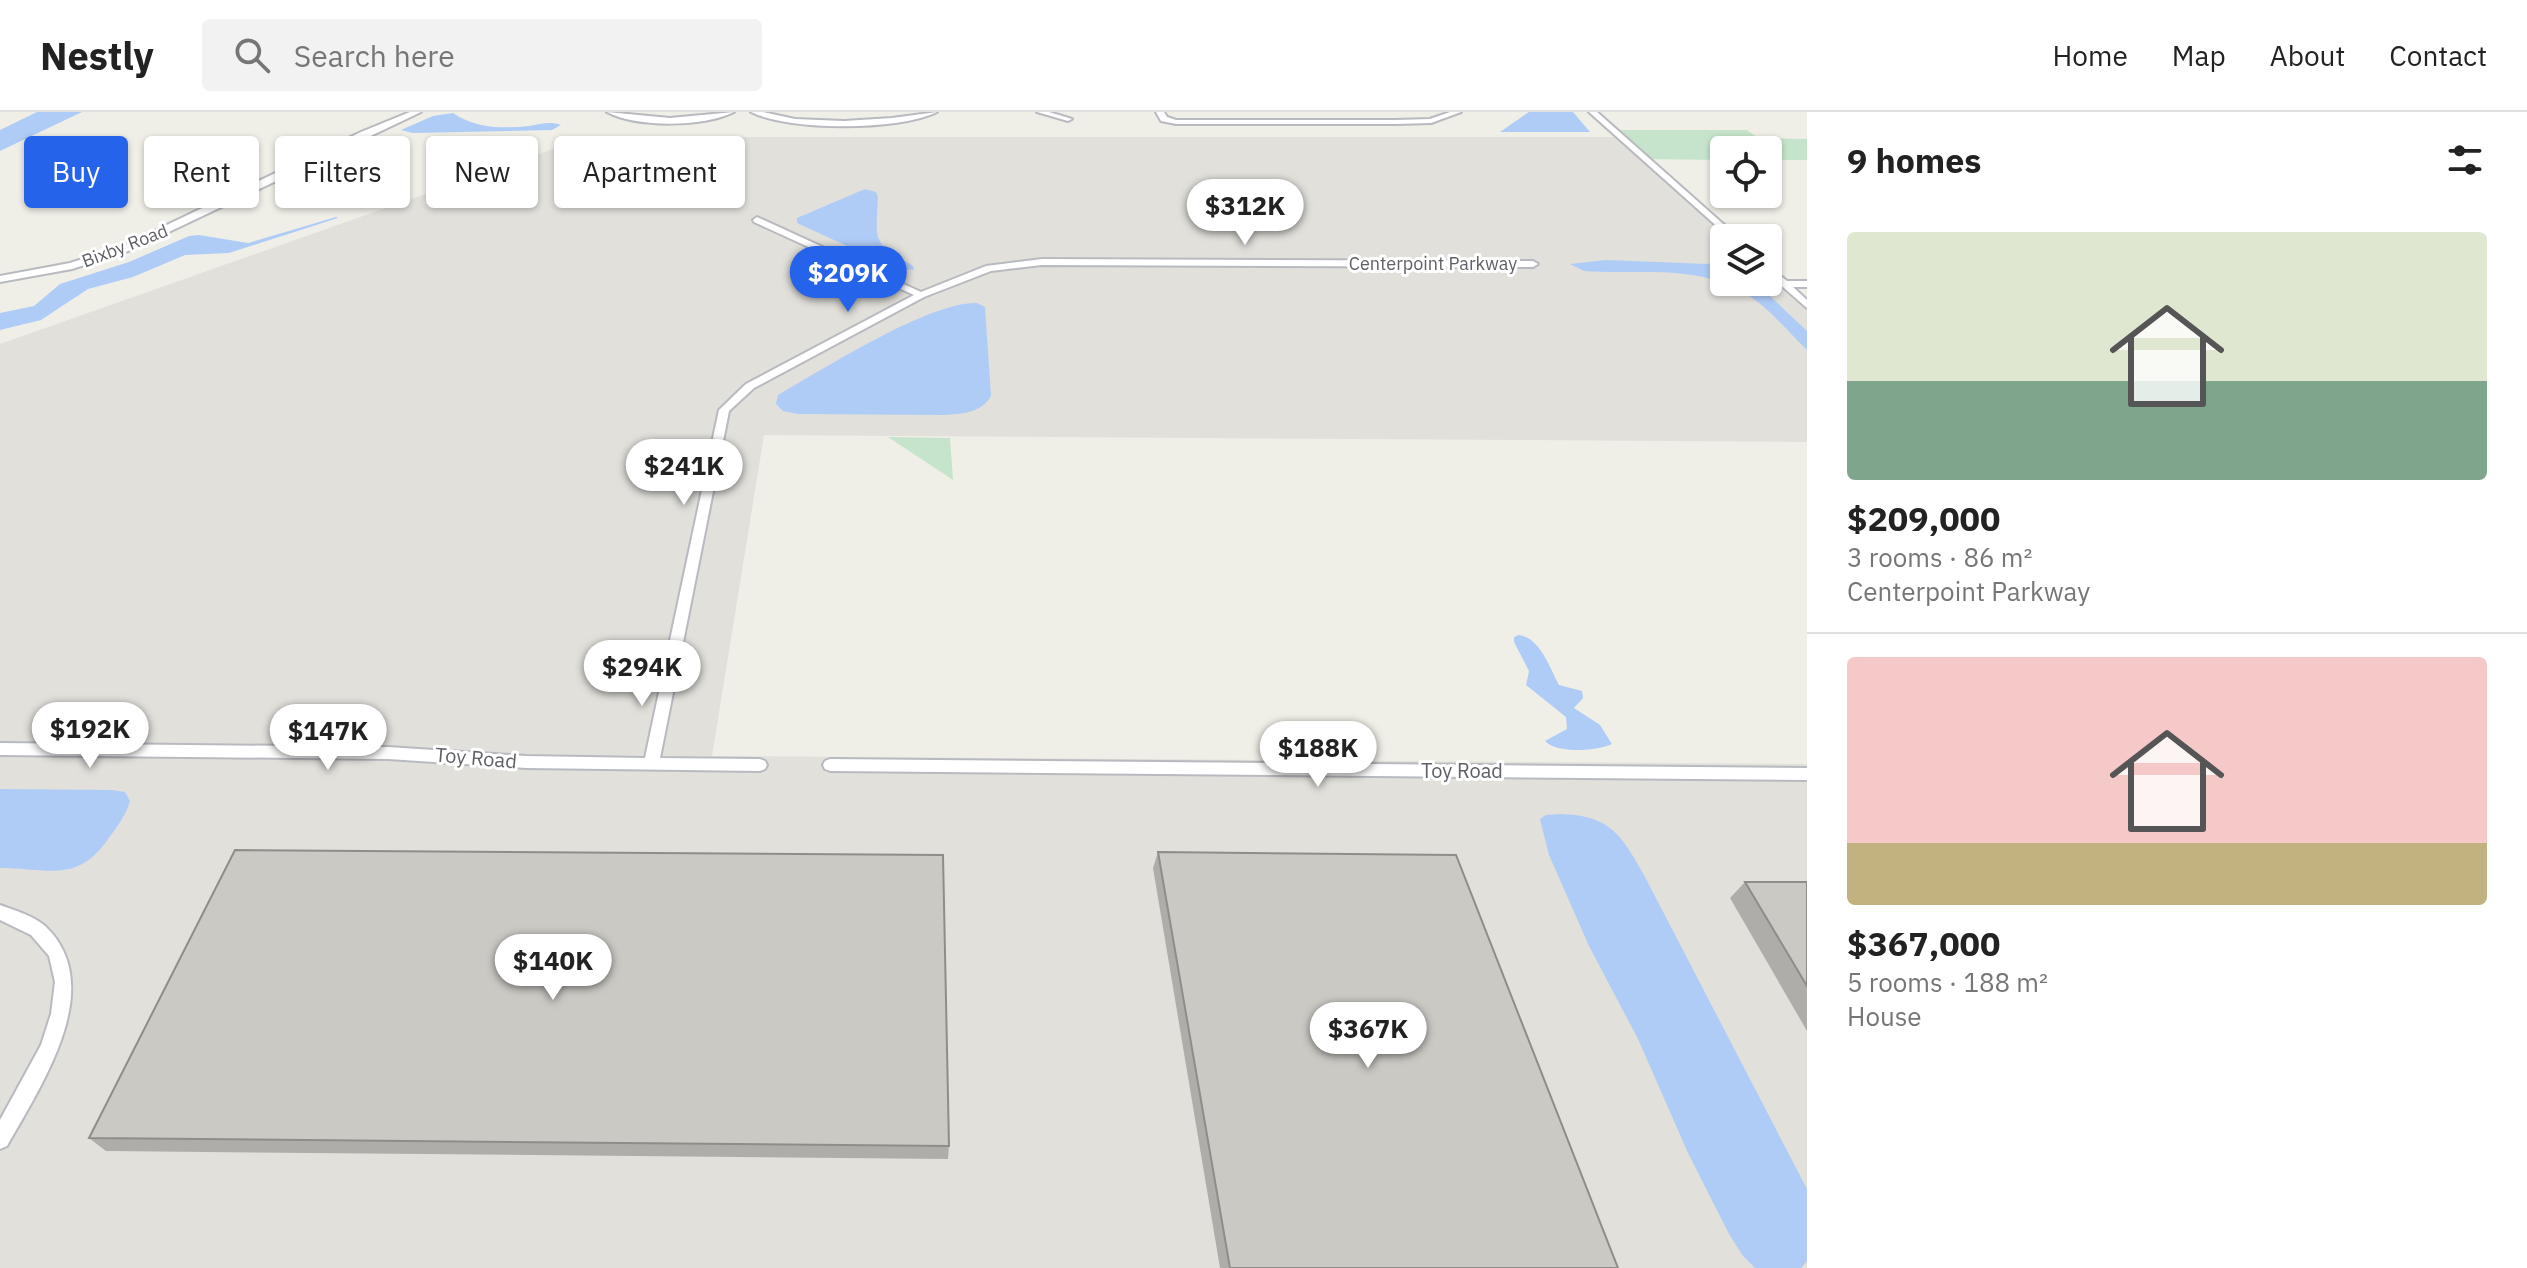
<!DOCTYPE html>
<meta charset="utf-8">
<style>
:root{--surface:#fff;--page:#f2f2f2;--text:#222;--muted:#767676;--line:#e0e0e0;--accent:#2563eb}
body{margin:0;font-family:"IBM Plex Sans",sans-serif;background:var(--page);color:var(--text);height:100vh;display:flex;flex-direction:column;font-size:30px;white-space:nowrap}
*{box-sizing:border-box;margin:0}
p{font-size:26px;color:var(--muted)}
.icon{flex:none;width:44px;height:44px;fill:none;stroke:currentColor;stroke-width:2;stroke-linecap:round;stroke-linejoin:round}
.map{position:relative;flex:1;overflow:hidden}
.sheet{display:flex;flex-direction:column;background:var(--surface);width:720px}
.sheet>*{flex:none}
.banner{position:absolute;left:24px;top:24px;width:760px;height:72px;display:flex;gap:16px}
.fabs{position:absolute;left:1710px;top:24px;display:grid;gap:16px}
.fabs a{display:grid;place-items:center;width:72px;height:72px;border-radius:8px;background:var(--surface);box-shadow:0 2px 6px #0004;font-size:40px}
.price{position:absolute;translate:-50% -68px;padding:0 18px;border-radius:28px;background:#fff;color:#222;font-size:26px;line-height:52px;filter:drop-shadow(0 2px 4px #0008)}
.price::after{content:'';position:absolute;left:50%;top:48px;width:24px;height:18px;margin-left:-12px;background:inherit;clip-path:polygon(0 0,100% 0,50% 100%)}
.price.active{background:var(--accent);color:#fff}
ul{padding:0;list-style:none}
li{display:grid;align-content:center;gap:16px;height:424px;padding:0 40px}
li+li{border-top:2px solid var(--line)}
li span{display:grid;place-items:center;height:248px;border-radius:8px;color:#555}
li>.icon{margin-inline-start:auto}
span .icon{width:144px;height:144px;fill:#fffc;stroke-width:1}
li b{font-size:34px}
h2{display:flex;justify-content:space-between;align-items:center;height:96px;padding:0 40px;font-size:34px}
.chip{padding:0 28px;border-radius:8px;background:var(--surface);box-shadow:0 2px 6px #0004;font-size:28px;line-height:72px}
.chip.active{background:var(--accent);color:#fff}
header{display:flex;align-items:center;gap:48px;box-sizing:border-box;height:112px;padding:0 40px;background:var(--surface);border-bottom:2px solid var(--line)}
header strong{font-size:38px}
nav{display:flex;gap:44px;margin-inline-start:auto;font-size:28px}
.search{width:560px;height:72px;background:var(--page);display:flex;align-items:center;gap:20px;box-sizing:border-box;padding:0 28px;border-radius:8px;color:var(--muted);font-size:30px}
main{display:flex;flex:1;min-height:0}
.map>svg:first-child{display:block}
.industrial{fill:#e1e0db}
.green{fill:#c6e4cb}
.water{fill:#afccf7}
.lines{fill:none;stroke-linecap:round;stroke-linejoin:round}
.minor-casing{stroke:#b9babf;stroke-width:4}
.tertiary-casing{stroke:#b9babf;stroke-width:4}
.minor{fill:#fff;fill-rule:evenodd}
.tertiary{fill:#fff;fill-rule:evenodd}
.wall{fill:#afada9}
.building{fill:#cbc9c4;stroke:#8e8d89;stroke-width:2}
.labels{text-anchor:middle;stroke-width:6;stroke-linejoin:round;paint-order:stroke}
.far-street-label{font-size:18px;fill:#5e6066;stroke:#fff}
.street-label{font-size:20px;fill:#5e6066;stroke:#fff}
</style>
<header>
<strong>Nestly</strong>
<div class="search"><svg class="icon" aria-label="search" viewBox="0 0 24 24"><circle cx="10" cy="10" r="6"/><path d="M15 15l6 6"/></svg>Search here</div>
<nav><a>Home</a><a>Map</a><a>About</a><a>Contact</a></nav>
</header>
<main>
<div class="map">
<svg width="1807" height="1156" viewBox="0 0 1807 1156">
<rect width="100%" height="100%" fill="#efefe7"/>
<path class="industrial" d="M587 25H1617L1728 126H1724V170H1768V163L1807 198V330L764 323 712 644 1807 652V1156H0V232Z"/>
<g class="green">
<path d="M1610 18H1747L1758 26 1807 27V48H1768V38H1724V48L1642 47Z"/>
<path d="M888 325 950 326 953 368Z"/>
</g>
<g class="water">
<path d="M37 0H82L0 39V18Z"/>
<path d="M1529 0H1573L1590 20H1500Z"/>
<path d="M453 1C474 16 503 17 529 14 541 12 550 9 561 13L552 18 413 21 401 18 433 4Z"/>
<path d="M865 77 876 80 878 85C876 132 871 128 913 154L914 158 897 157 797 111V106Z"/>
<path d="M336 105 338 106 229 141 185 143 133 165 88 177 41 208 0 218V201L34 194 60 172 129 150 189 124 199 123 248 131Z"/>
<path d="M1606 148 1707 152 1724 148V170H1755L1807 219V238C1788 220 1770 197 1748 183 1698 151 1639 163 1584 159L1570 152Z"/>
<path d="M977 191 985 195 991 284C981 301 962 302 944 303L798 302 783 299 776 292 778 283 788 277C830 253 932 189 977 191Z"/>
<path d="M1519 523C1540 526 1550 556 1559 573L1582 579 1583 586 1574 596 1600 613 1612 632C1597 639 1557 642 1545 629L1567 617 1566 605 1526 573 1529 559 1514 530V525Z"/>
<path d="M0 677 112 678 125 680 130 689C126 703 117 715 108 727 77 772 48 756 0 756Z"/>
<path d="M1560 702C1611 703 1622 724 1645 765L1807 1077V1149L1801 1156H1755L1743 1144 1729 1122 1688 1041 1638 927 1589 834 1549 743 1540 707 1546 703Z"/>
</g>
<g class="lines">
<g class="minor-casing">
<g id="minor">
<path d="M607 0 670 6 734 0C704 15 637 16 607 0Z"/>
<path d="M751 0H763L795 7 844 9 892 6 937 0C899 19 789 19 751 0Z"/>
<path d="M1037 0H1049L1072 7 1068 9Z"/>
<path d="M1156 0H1164L1167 5 1176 8H1395L1430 7 1450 0H1461L1431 11 1395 12H1176L1161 9Z"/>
<path d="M1589 0H1597L1739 126H1730Z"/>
<path d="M757 105 921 180 986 154 1042 147 1533 149 1538 152 1533 155 1042 153 991 159 924 185 754 276 729 299 660 646 760 647 765 649 767 653 765 657 760 659 526 656 388 647 0 643V631L388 635 526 644 645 646 719 298 746 272 914 183 754 110 753 108Z"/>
<path d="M1768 154 1787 169H1807V175H1793L1807 188V196L1768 162Z"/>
<path d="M830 647 1807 656V668L830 659 825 657 823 653 825 649Z"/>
<path d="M0 793C14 798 34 804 45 814 109 874 40 975 7 1034L0 1037V1008L41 933 51 902 55 870 49 844 31 823 0 808Z"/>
</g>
</g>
<g class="tertiary-casing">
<path id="tertiary" d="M410 0H421L131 138 72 157 0 170V164L70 151 123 134 361 20Z"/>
</g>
<use href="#minor" class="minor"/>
<use href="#tertiary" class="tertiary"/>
</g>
<g class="wall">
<path d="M1158 740 1618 1156H1220L1153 756Z"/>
<path d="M1745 770H1807V919L1730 786Z"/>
<path d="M89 1026 949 1034 948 1047 106 1039Z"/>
</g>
<g class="building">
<path d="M235 738 943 743 949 1034 89 1026Z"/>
<path d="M1158 740 1456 743 1618 1156H1230Z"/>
<path d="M1745 770H1807V874Z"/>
</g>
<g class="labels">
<g class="far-street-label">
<text transform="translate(125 134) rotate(-21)" y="6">Bixby Road</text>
<text x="1433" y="158">Centerpoint Parkway</text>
</g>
<g class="street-label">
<text transform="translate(476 646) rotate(5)" y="7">Toy Road</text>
<text x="1462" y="666">Toy Road</text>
</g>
</g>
</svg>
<div class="fabs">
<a><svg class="icon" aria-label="locate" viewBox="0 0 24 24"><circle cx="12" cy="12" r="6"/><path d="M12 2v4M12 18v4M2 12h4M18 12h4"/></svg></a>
<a><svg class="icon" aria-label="layers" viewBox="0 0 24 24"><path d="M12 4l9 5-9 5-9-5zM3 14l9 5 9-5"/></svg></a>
</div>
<b class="price" style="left:1245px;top:135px">$312K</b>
<b class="price active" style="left:848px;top:202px">$209K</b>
<b class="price" style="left:684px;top:395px">$241K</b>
<b class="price" style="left:642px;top:596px">$294K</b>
<b class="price" style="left:90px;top:658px">$192K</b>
<b class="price" style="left:328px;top:660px">$147K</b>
<b class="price" style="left:1318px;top:677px">$188K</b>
<b class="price" style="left:553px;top:890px">$140K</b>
<b class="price" style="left:1368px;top:958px">$367K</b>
<div class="banner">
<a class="chip active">Buy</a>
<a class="chip">Rent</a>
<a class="chip">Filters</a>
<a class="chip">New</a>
<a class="chip">Apartment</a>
</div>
</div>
<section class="sheet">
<h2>9 homes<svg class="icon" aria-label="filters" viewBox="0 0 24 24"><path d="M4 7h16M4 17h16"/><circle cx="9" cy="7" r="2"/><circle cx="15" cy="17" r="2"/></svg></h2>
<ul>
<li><span style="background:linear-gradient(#dfe7d0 60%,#7fa58c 0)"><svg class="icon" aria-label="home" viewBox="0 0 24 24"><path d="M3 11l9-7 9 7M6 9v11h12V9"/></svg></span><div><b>$209,000</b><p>3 rooms · 86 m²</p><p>Centerpoint Parkway</p></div></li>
<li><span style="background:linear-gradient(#f6c9c9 75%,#c2b280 0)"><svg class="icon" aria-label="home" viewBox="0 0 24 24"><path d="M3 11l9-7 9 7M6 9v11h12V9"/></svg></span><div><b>$367,000</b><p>5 rooms · 188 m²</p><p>House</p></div></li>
</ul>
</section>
</main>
